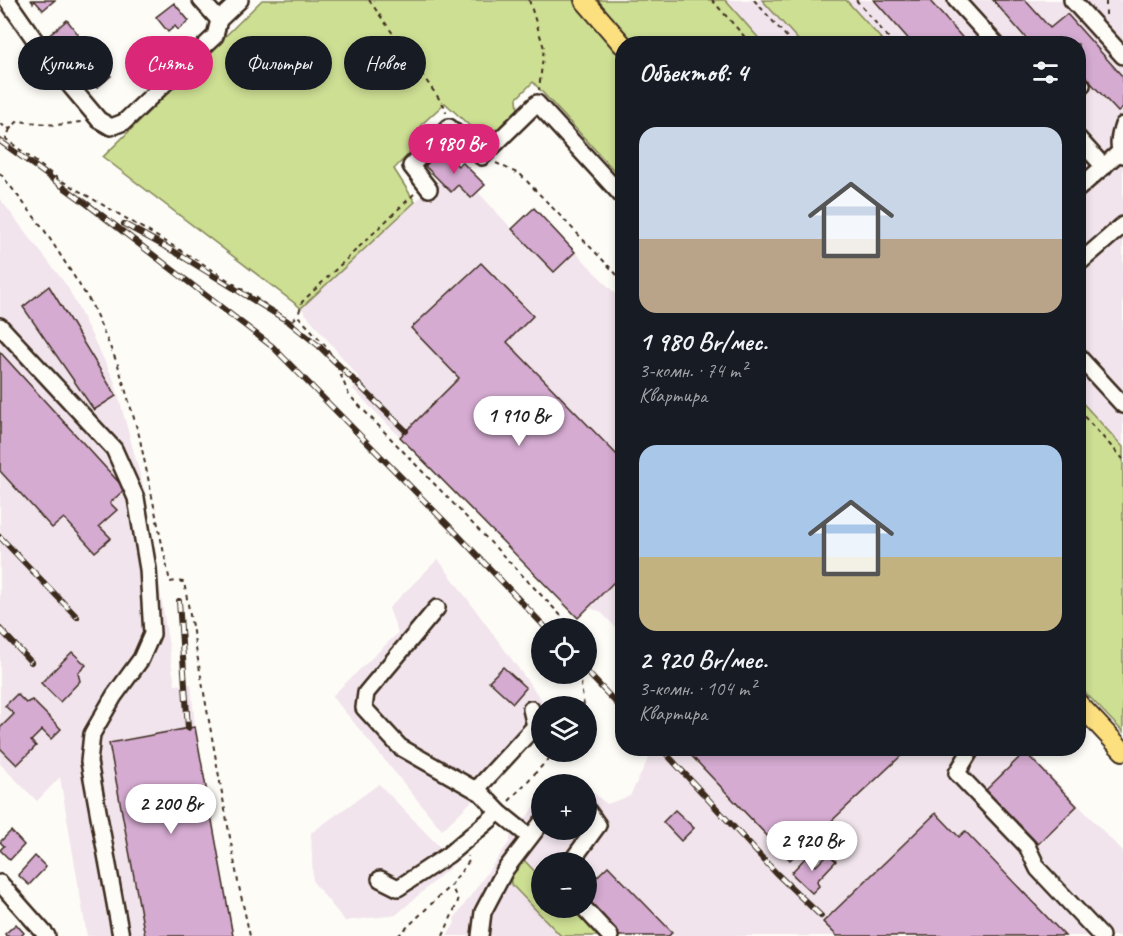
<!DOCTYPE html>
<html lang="ru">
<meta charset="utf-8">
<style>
:root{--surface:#171b24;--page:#20242c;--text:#f1f3f6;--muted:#9ea1a6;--accent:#db2777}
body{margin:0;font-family:Caveat,sans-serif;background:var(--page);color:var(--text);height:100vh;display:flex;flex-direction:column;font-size:22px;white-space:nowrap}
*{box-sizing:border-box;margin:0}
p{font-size:20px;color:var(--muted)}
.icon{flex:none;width:33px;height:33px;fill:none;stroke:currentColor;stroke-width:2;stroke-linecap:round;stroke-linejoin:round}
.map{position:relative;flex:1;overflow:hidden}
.drawer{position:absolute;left:615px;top:36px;width:471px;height:720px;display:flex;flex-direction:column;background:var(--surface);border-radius:24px;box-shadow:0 3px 9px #0003}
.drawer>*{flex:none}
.banner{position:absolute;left:18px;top:36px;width:507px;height:54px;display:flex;gap:12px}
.controls{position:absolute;left:531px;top:618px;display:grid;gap:12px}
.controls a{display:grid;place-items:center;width:66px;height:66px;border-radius:50%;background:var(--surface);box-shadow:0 3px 9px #0003;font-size:30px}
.price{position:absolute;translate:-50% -51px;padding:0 14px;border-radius:21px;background:#fff;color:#222;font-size:20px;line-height:39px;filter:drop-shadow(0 2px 3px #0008)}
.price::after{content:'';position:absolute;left:50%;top:36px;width:18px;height:14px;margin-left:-9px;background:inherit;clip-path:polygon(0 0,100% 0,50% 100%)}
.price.current{background:var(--accent);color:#fff}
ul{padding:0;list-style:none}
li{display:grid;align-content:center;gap:12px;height:318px;padding:0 24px}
li span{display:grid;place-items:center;height:186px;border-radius:18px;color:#555}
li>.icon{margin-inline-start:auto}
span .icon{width:108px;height:108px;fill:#fffc;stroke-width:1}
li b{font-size:26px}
h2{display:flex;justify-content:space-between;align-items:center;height:72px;padding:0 24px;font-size:26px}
.pill{padding:0 21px;border-radius:27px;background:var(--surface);box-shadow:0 3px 9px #0003;font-size:21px;line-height:54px}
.pill.current{background:var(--accent);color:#fff}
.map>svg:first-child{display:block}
.built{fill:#f1e4ec;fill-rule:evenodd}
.green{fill:#cddf93;stroke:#848458;stroke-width:1.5}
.building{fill:#d5abd1;stroke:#3b2a1e;stroke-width:1.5}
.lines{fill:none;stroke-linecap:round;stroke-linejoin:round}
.minor-casing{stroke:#3b2a1e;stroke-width:20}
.major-casing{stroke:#3b2a1e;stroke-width:22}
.path{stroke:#3b2a1e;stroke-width:2;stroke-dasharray:4.5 4.5;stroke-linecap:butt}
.minor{stroke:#fdfcf7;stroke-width:15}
.major{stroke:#fce080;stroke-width:18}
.rail-casing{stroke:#3b2a1e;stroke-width:6}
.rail{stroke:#fdfcf7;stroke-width:4;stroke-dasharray:11;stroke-linecap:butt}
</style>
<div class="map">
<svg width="1123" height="936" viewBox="0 0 1123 936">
<rect width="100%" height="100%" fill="#fdfcf7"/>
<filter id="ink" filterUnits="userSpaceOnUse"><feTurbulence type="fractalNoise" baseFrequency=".0167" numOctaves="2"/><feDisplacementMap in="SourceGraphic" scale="12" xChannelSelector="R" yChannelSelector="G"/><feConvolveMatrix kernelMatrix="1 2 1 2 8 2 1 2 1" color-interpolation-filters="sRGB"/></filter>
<g filter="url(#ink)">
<g class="built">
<path d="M725 0H1123V447L1079 398 1078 44 763 43Z"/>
<path d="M442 150 458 165 462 162 485 185 478 192 512 229 534 208 622 301V634L600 611 588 608 578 618 400 437 353 389 360 379 301 308 439 180 425 166Z"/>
<path d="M0 199 67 286 114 380 144 489 175 685 191 684 195 727 233 936H87L60 777 37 801 0 764Z"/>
<path d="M438 559 546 706H542L541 734 442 830 332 696 398 633 389 608Z"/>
<path d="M653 749H1025L1123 852V936H447L455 923 454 919 510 841V828L518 818H526L541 797 542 830H586L587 788 607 804 630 796ZM542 862H586V908H542Z"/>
<path d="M379 784 455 863 396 915 345 921 313 882 311 833Z"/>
</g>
<g class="green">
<path d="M262 0H573L622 57V179L533 82 517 98 518 111 489 140 479 145 466 138 474 130 445 103 421 125 427 135 394 169 415 202 301 308 103 157Z"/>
<path d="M597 0H725L763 43H635Z"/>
<path d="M762 0H846L885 43H801Z"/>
<path d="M1078 398 1123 447V732L1079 686Z"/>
<path d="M522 858 541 878 542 908H571L599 936H561L511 884 510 874Z"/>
</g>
<g class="building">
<path d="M31 0H55L43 10 35 1 33 3Z"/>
<path d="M874 0H929L968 44H913Z"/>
<path d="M993 0H1025L1050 28 1067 14 1123 77V108L1118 112 1078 69V44H1056L1055 42 1053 44H1031Z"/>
<path d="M174 3 189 21 178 30 175 26 168 32 156 17Z"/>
<path d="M67 20 78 34 65 44 60 38 53 44 47 37Z"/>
<path d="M99 62 111 76 97 88 85 74Z"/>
<path d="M442 150 458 166 462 162 485 185 471 198 458 185 451 192 425 166Z"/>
<path d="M534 208 575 252 554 272 512 229Z"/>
<path d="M481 263 533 316 507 342 619 457 622 454V574L578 618 400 437 459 378 411 328Z"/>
<path d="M49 286 116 396 94 410 23 307Z"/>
<path d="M0 352 125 489 110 503 117 510 99 526 111 538 95 552 64 518 52 528 0 471Z"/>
<path d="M72 652 86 665 78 673 80 681 60 702 41 683Z"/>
<path d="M503 667 526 688 513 703 489 681Z"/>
<path d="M17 694 26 703 32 700 61 729 51 739 42 730 31 741 36 746 17 765 0 748V728L14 714 5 706Z"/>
<path d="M195 727 233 936H145L109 743Z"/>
<path d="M690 748H900L904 753 790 860 687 751Z"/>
<path d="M1025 752 1077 806 1038 844 986 790Z"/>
<path d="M675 810 694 828 681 841 663 822Z"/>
<path d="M936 813 959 837 965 831 1065 936H837L823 922Z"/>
<path d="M11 831 24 845 10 860 0 850 4 846 0 842Z"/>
<path d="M825 832 834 842 824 852 814 843Z"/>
<path d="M828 854 836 861 817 881 819 886 812 893 791 873 807 856 816 866Z"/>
<path d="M35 856 46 867 29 885 18 875Z"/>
<path d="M608 866 672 932 669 936H619L586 902V887Z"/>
<path d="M16 924 24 933 21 936H6L5 934Z"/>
</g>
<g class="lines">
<g class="minor-casing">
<g id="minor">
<path d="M7 0 51 63 99 120 111 127 124 122 215 36 219 20 240 0"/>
<path d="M201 0 219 20"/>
<path d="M956 0 996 44"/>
<path d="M1072 0 1123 56"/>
<path d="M1078 87 1082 85"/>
<path d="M1123 125C1120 134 1116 147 1123 155"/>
<path d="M1078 138 1104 167"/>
<path d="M429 189 411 166 449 127 482 157 537 103 622 196"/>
<path d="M1078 189 1123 149"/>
<path d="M1078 264 1123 225"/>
<path d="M0 326 114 449 136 498 148 569 152 634 141 659 114 696 92 734 89 762 121 936"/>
<path d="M1078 356 1123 405"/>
<path d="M437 608 366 693 364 708 400 747 481 793 499 812 530 837"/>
<path d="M972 748 957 773 1027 846 1038 869 1101 936"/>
<path d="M476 790 535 726 531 709"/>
<path d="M571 862 598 825 586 808"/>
<path d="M380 879 398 888 448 855 499 812"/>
<path d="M0 883 47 936"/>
<path d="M584 908 610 936"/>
<path d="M480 936 483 912 505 870 542 822"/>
</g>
</g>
<g class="major-casing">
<g id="major">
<path d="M584 0 622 44"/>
<path d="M1078 703 1123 751"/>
</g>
</g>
<g class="path">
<path d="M369 0 445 107 446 113"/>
<path d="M529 0 544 48 539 90"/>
<path d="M712 0 751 44"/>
<path d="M754 0 793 44"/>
<path d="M856 0 894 44"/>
<path d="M1106 15V0"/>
<path d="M0 124 10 129 18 121 57 125 81 122"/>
<path d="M10 129 6 139 57 178 197 260 291 321 298 316"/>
<path d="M496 163 521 175 622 280"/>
<path d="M0 173 43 228 91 303 118 365 139 435 170 582 176 581 184 582 238 882 250 936"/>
<path d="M414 194 302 302 298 316 325 345 335 361 349 395 568 623 571 628"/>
<path d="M1078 410 1123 459"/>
<path d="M586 655V659"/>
<path d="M583 674 581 686 584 706"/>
<path d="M509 801 555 752"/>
<path d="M398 936 451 885"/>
<path d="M443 936 458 901 451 885 469 861 468 856"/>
</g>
<use href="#minor" class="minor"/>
<use href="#major" class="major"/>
<g class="rail-casing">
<g id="rail">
<path d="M0 141 87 204 273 347 456 533 546 628"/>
<path d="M124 224 175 252 289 322 319 346 406 431"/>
<path d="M0 537 77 617"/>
<path d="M179 601 188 728"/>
<path d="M0 629 31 662"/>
<path d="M586 671 622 709"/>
<path d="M661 748 776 873 821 916"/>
</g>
</g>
<use href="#rail" class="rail"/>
</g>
</g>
</svg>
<div class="controls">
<a><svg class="icon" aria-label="locate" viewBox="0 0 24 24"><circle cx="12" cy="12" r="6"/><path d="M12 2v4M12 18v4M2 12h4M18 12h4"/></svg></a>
<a><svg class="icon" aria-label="layers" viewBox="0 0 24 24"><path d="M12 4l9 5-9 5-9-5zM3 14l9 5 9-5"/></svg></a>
<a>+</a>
<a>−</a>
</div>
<b class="price current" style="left:454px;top:175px">1 980 Br</b>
<b class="price" style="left:519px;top:447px">1 910 Br</b>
<b class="price" style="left:171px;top:835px">2 200 Br</b>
<b class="price" style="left:812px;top:872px">2 920 Br</b>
<div class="banner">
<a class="pill">Купить</a>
<a class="pill current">Снять</a>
<a class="pill">Фильтры</a>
<a class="pill">Новое</a>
</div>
<section class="drawer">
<h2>Объектов: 4<svg class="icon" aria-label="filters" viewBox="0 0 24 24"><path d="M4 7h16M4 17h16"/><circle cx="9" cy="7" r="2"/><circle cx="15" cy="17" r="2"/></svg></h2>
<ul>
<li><span style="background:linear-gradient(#c9d6e8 60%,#b9a48a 0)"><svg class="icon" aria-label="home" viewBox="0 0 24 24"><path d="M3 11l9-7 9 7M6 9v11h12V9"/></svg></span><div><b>1 980 Br/мес.</b><p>3-комн. · 74 m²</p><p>Квартира</p></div></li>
<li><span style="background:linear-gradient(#a9c7e8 60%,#c2b280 0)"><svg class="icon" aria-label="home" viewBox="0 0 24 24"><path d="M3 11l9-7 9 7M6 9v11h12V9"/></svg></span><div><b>2 920 Br/мес.</b><p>3-комн. · 104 m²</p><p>Квартира</p></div></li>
</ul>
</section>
</div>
